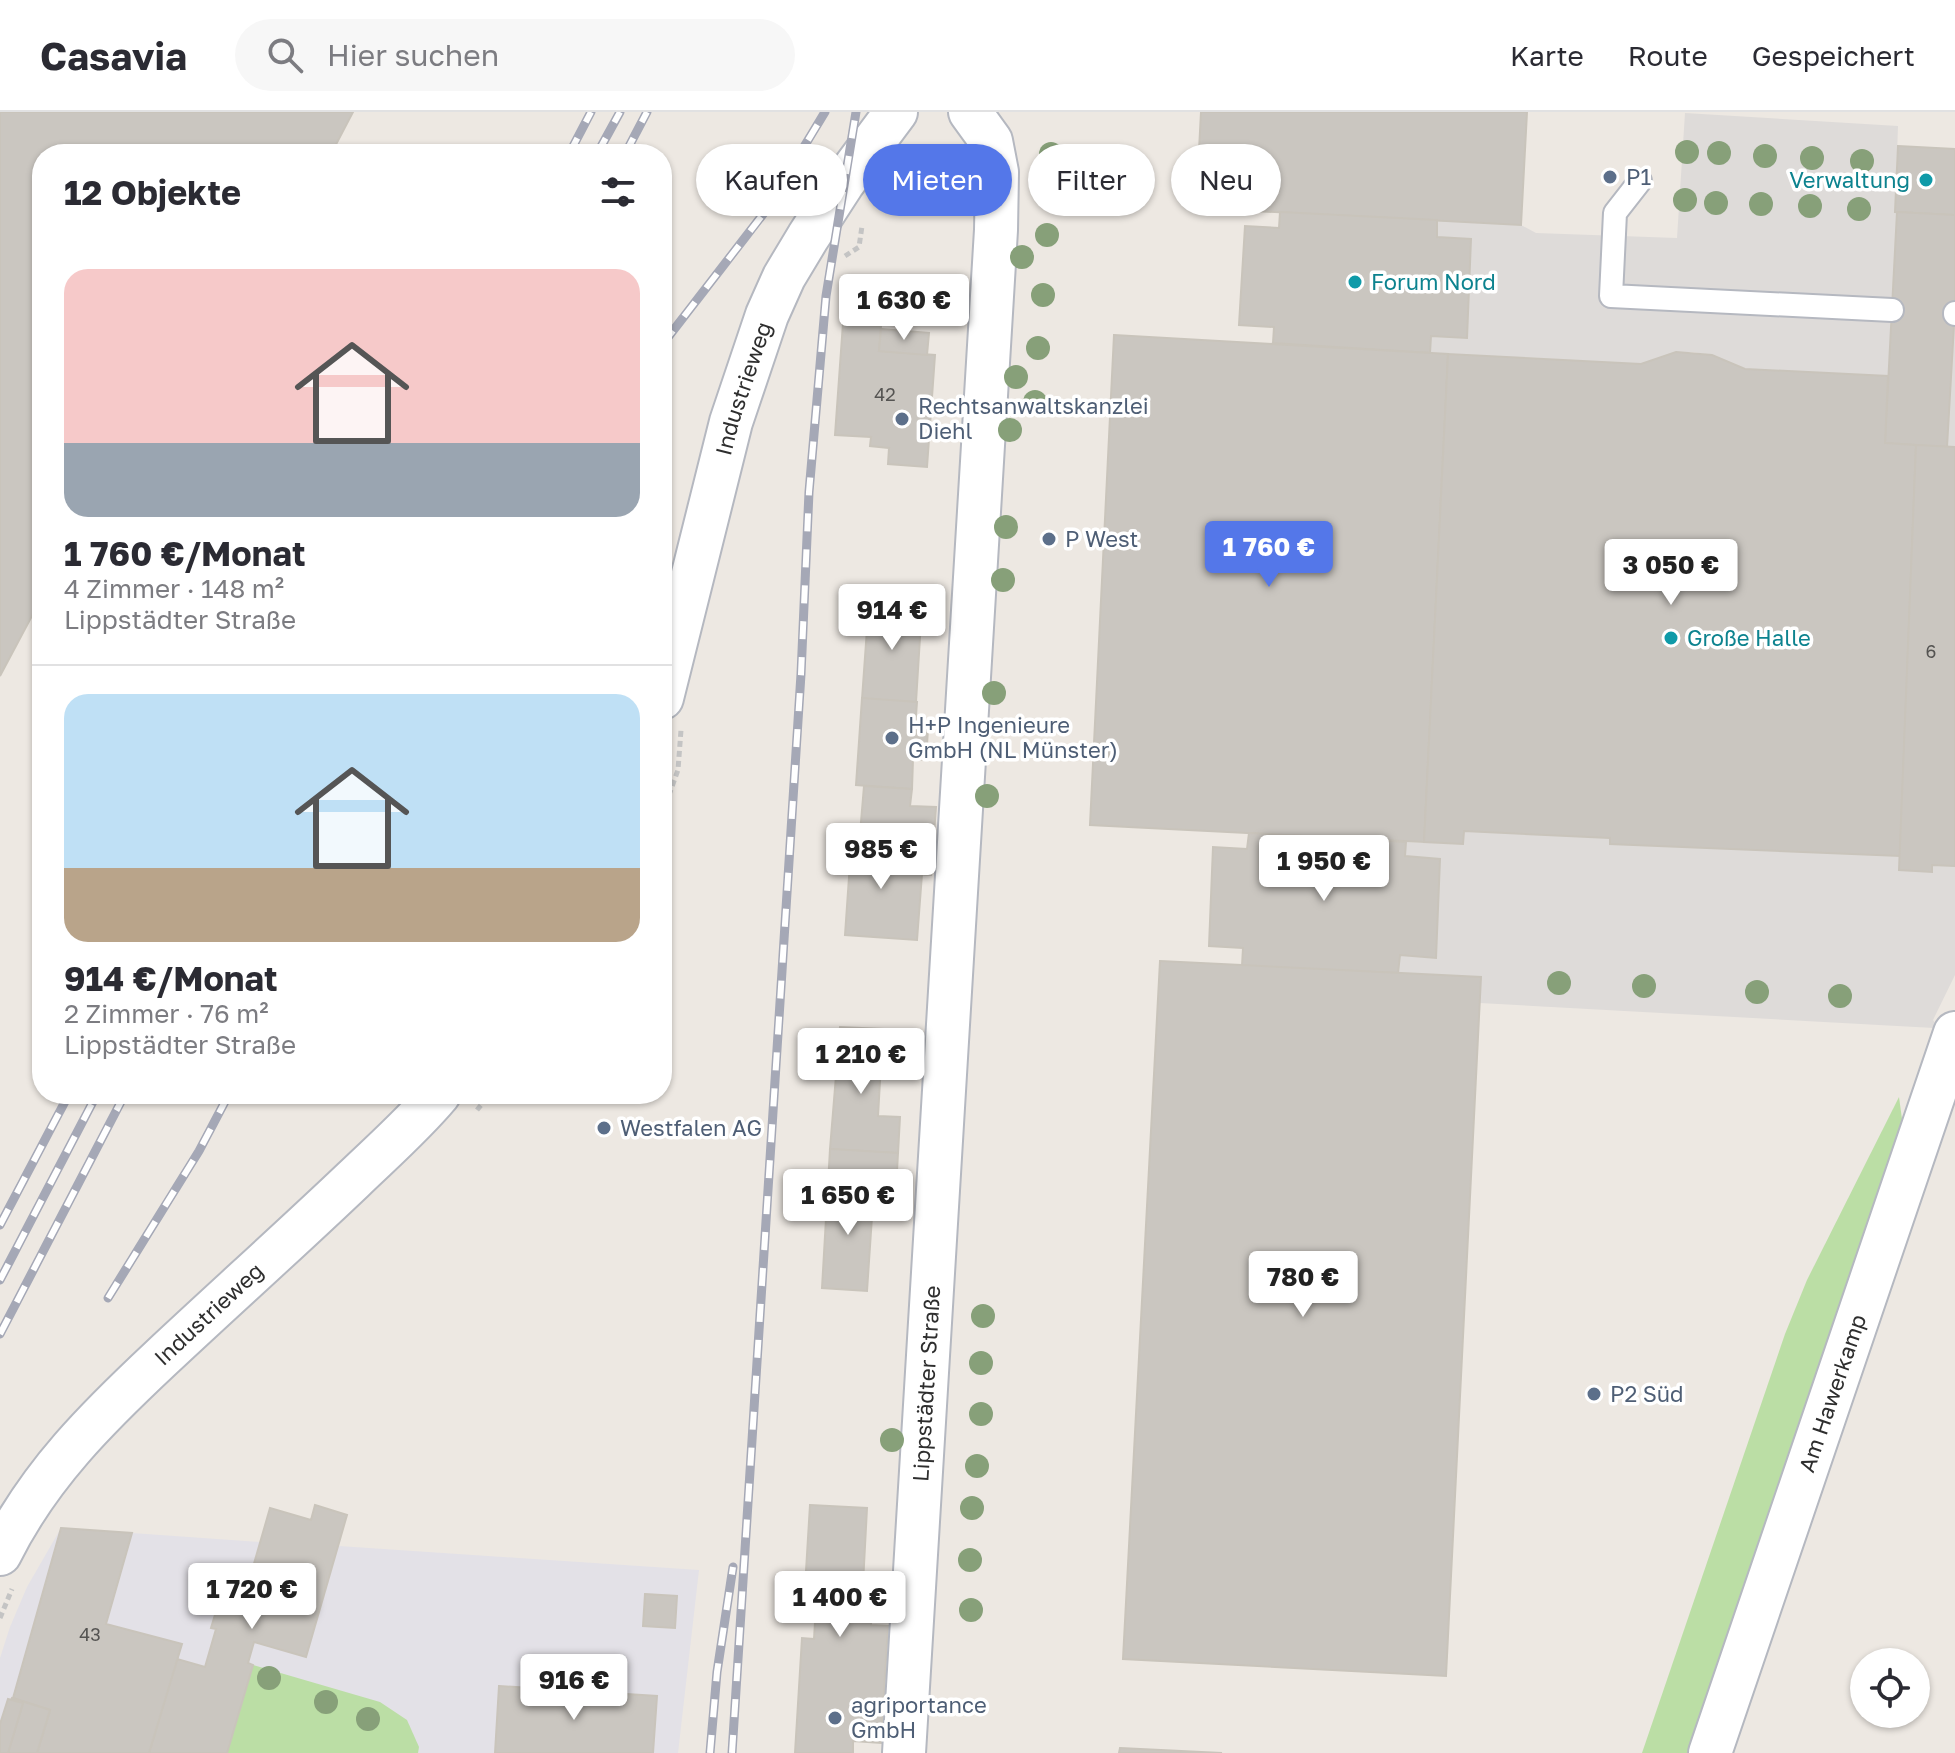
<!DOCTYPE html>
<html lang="de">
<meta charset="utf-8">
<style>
:root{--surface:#fff;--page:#f7f7f7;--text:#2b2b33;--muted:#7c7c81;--line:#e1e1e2;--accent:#5477e9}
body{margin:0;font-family:"Golos Text",sans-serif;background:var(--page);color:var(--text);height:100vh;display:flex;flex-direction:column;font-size:30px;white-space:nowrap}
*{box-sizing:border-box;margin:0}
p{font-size:26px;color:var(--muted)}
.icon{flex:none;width:44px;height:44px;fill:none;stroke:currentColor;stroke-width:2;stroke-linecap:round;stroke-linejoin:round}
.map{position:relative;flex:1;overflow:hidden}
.details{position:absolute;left:32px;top:32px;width:640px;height:960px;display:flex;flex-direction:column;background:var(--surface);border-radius:32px;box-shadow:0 2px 6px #0004}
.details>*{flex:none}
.hud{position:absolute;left:696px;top:32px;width:760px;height:72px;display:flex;gap:16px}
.fabs{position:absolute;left:1850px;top:1536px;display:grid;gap:16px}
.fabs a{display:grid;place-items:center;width:80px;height:80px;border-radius:50%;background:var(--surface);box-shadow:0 2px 6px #0004;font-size:40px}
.price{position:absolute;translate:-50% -68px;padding:0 18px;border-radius:8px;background:#fff;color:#222;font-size:26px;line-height:52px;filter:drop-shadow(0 2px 4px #0008)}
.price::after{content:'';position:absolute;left:50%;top:48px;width:24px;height:18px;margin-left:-12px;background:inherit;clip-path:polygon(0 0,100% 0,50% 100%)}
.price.selected{background:var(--accent);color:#fff}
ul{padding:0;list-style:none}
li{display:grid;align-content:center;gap:16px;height:424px;padding:0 32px}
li+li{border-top:2px solid var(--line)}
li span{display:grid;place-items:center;height:248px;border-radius:24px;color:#555}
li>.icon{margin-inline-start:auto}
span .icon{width:144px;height:144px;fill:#fffc;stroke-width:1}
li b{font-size:34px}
h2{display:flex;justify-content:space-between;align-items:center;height:96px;padding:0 32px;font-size:34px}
.tag{padding:0 28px;border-radius:36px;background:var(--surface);box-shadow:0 2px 6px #0004;font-size:28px;line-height:72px}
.tag.selected{background:var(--accent);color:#fff}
header{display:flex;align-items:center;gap:48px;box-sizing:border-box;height:112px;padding:0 40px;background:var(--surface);border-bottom:2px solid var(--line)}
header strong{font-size:38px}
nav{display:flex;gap:44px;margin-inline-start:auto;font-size:28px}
.search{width:560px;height:72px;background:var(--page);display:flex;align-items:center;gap:20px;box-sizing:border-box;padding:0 28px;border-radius:44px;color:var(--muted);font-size:30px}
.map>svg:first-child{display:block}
.industrial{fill:#e3e1e7}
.green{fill:#bbdea5}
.plaza{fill:#dedbd9}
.building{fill:#cac6c0;stroke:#c9c4bb;stroke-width:2}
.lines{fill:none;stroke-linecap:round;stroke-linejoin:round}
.lane-casing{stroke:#b5b8c0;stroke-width:26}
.street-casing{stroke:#b5b8c0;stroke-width:46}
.path{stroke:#c4c4c4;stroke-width:5;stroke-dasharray:6 4;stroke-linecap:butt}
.lane{stroke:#fff;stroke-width:22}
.street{stroke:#fff;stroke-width:42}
.rail-casing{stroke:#a5a8b6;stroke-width:9}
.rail{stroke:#fff;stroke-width:6;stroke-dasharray:18;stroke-linecap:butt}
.tree{fill:#87a079}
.service-dot{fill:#5c6f8a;stroke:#fff;stroke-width:3}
.culture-dot{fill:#0f9aa8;stroke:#fff;stroke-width:3}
.labels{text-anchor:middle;stroke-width:7;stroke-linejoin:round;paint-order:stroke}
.number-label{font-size:18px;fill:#555452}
.service-label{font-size:22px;fill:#4e5e75;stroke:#fff;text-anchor:start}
.culture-label{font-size:22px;fill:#0d838f;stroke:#fff;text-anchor:start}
.street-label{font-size:22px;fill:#2e2e2e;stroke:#fff}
</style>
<header>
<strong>Casavia</strong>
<div class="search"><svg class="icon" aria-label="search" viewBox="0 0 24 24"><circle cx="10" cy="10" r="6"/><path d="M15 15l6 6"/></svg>Hier suchen</div>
<nav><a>Karte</a><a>Route</a><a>Gespeichert</a></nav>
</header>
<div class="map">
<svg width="1955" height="1641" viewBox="0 0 1955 1641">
<rect width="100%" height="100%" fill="#ede8e2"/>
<path class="industrial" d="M315 1393 347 1403 339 1434 699 1458 678 1641H0V1546L10 1515 27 1475 61 1416 260 1430 270 1396 310 1408Z"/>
<g class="green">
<path d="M1899 985 1902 1007 1901 1023 1691 1641H1642L1785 1222 1807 1168Z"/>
<path d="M253 1553 380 1590 407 1608 419 1635 418 1641H227Z"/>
</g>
<g class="plaza">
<path d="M1685 1 1898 14 1895 100H1897L1888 264 1745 257 1712 243 1692 240H1676L1641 252 1430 241 1431 224 1467 225 1471 127 1437 125V108L1521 113 1536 121 1677 126Z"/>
<path d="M1955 194V335H1947Z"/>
<path d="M1464 719 1610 726 1611 732 1900 744 1899 758 1931 760 1932 753 1955 754V863L1933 908 1936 912 1934 916 1480 891 1481 865 1398 861 1400 843 1435 846 1440 747 1405 744 1406 730 1463 732Z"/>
</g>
<g class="building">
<path d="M0 0H353L331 42H42V485L0 564Z"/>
<path d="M1201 0H1527L1521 113 1196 96Z"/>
<path d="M1898 34 1955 37V103L1895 100Z"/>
<path d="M1280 100 1437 108V125L1471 127 1467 226 1431 224 1430 241 1273 231 1274 215 1239 213 1245 114 1279 116Z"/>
<path d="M1897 100 1955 103V195L1947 335 1885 331Z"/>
<path d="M843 211 881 214 879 239 935 243 927 355 888 352 889 336 870 334 871 325 835 323Z"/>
<path d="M881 217 929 221 927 243 879 239Z"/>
<path d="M1114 223 1448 242 1424 730 1090 713Z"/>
<path d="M1676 240 1712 243 1745 257 1888 264 1885 331 1916 333 1900 744 1610 732V726L1464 719 1463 732 1424 730 1448 242 1641 252Z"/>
<path d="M1916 333 1955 335V754L1932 753V760L1899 758Z"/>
<path d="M869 489 922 493 916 590 862 587Z"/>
<path d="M862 586 917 590 915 617H928L926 648 913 647 912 677 856 673Z"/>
<path d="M864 674 912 677 910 694 936 695 931 763 900 761 902 725 860 722Z"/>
<path d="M1249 721 1406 730 1405 744 1440 747 1436 846 1400 843 1398 861 1242 854 1243 836 1209 834 1213 735 1247 737Z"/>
<path d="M852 722 902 725 900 761 922 762 917 828 845 823Z"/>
<path d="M1160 849 1481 865 1446 1564 1123 1547Z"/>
<path d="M840 915 883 917 878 1004 900 1005 898 1041 830 1037Z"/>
<path d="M830 1037 898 1041 896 1077 828 1072Z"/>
<path d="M828 1072 874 1075 867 1179 822 1176Z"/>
<path d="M315 1393 347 1403 306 1545 254 1530 248 1551 253 1553 227 1641H149L177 1547 205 1555 216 1517 211 1516 221 1483 243 1490 270 1396 311 1408Z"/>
<path d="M810 1393 867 1396 863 1472H873L871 1513 888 1514 881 1631 853 1629V1641H795L802 1526 814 1527 816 1493 804 1492Z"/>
<path d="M61 1416 132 1421 106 1512 182 1532 149 1641H37L50 1598 13 1586Z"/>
<path d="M645 1482 677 1484 675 1516 643 1514Z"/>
<path d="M499 1574 657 1584 653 1641H495Z"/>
<path d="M12 1586 50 1598 37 1641H8L23 1591 11 1588Z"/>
<path d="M8 1587 23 1591 8 1641H0V1612Z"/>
<path d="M1120 1636 1222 1641H1119Z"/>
</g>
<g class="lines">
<g class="lane-casing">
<g id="lane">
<path d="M1640 69 1615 101 1611 184 1892 198"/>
<path d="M1955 201V202"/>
</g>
</g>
<g class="street-casing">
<g id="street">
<path id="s1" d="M662 586 731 310 767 203 784 165 808 125 843 71 896 0"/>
<path id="s2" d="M0 1442C39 1363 98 1305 161 1246 225 1186 290 1128 353 1068 382 1040 413 1013 439 982"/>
<path id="s3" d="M904 1641 996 118 997 60 991 29 970 0"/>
<path id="s4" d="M1710 1641 1955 921"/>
</g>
</g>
<g class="path">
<path d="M845 144 859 135 862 114"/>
<path d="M662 702 678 658 681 618"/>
<path d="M477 998 490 982"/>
<path d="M0 1506 12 1477"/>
</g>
<use href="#lane" class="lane"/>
<use href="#street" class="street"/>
<g class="rail-casing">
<g id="rail">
<path d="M569 42 591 0"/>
<path d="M597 42 620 0"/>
<path d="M625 42 647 0"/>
<path d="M662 233 764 101 825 0"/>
<path d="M0 1113 69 982"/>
<path d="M0 1168 97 982"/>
<path d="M108 1186 199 1039 229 982"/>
<path d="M0 1222 125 982"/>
<path d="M710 1641 717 1560 733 1455"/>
<path d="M732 1641 801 562 809 380 826 184 856 0"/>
</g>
</g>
<use href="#rail" class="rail"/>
</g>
<g class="tree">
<circle cx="1687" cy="40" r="12"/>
<circle cx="1719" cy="41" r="12"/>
<circle cx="1051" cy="42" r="12"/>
<circle cx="1765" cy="44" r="12"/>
<circle cx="1812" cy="46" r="12"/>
<circle cx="1862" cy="49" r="12"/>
<circle cx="1049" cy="83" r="12"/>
<circle cx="1685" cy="88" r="12"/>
<circle cx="1716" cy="91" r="12"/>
<circle cx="1761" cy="92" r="12"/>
<circle cx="1810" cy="94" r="12"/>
<circle cx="1859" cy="97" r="12"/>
<circle cx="1047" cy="123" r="12"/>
<circle cx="1022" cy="145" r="12"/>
<circle cx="1043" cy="183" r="12"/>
<circle cx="1038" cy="236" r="12"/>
<circle cx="1016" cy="265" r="12"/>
<circle cx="1035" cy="290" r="12"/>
<circle cx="1010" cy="318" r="12"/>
<circle cx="1006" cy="415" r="12"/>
<circle cx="1003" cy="468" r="12"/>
<circle cx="994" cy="581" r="12"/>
<circle cx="987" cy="684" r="12"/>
<circle cx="1559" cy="871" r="12"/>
<circle cx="1644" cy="874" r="12"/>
<circle cx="1757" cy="880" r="12"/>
<circle cx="1840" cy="884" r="12"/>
<circle cx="983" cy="1204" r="12"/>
<circle cx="981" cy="1251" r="12"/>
<circle cx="981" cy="1302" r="12"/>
<circle cx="892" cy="1328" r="12"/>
<circle cx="977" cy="1354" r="12"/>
<circle cx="972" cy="1396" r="12"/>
<circle cx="970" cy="1448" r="12"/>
<circle cx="971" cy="1498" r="12"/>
<circle cx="269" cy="1566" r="12"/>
<circle cx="326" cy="1590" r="12"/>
<circle cx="368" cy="1607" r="12"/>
</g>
<g class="service-dot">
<circle cx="1610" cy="65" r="8"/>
<circle cx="902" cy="307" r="8"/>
<circle cx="1049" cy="427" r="8"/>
<circle cx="892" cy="626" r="8"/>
<circle cx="604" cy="1016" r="8"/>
<circle cx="1594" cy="1282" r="8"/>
<circle cx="835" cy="1606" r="8"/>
</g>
<g class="culture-dot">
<circle cx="1926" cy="68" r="8"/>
<circle cx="1355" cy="170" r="8"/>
<circle cx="1671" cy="526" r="8"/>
</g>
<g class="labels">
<g class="number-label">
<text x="885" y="289">42</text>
<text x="1931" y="546">6</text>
<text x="90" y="1529">43</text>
</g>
<g class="service-label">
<text x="1626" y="73">P1</text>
<text x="918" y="302">Rechtsanwaltskanzlei<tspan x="918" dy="25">Diehl</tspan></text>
<text x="1065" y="435">P West</text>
<text x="908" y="621">H+P Ingenieure<tspan x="908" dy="25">GmbH (NL Münster)</tspan></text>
<text x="620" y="1024">Westfalen AG</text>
<text x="1610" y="1290">P2 Süd</text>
<text x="851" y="1601">agriportance<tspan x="851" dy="25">GmbH</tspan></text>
</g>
<g class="culture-label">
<text x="1910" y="76" text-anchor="end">Verwaltung</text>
<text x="1371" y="178">Forum Nord</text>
<text x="1687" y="534">Große Halle</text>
</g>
<g class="street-label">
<text dy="8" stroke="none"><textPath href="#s1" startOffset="320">Industrieweg</textPath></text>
<text dy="8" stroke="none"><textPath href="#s2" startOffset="320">Industrieweg</textPath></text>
<text dy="8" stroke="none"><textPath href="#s3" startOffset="370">Lippstädter Straße</textPath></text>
<text dy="8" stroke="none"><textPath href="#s4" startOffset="380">Am Hawerkamp</textPath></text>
</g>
</g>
</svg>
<div class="fabs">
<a><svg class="icon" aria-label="locate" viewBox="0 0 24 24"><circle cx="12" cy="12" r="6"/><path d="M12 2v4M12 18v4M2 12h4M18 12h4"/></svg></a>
</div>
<b class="price" style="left:904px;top:230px">1 630 €</b>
<b class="price selected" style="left:1269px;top:477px">1 760 €</b>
<b class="price" style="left:1671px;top:495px">3 050 €</b>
<b class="price" style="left:892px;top:540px">914 €</b>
<b class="price" style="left:881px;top:779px">985 €</b>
<b class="price" style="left:1324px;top:791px">1 950 €</b>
<b class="price" style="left:861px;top:984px">1 210 €</b>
<b class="price" style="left:848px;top:1125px">1 650 €</b>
<b class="price" style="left:1303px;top:1207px">780 €</b>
<b class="price" style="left:252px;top:1519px">1 720 €</b>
<b class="price" style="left:840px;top:1527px">1 400 €</b>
<b class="price" style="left:574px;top:1610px">916 €</b>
<div class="hud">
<a class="tag">Kaufen</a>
<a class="tag selected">Mieten</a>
<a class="tag">Filter</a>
<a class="tag">Neu</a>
</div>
<section class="details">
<h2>12 Objekte<svg class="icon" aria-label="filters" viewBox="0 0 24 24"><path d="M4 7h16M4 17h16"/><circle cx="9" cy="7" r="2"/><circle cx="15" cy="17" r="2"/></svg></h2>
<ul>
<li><span style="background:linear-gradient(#f6c9c9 70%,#9aa5b1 0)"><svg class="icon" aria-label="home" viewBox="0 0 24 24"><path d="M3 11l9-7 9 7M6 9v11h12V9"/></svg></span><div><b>1 760 €/Monat</b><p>4 Zimmer · 148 m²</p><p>Lippstädter Straße</p></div></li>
<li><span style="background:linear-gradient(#bfe0f5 70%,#b9a48a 0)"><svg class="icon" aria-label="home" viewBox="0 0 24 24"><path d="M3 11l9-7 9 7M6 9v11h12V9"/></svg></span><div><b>914 €/Monat</b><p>2 Zimmer · 76 m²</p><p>Lippstädter Straße</p></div></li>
</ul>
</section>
</div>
